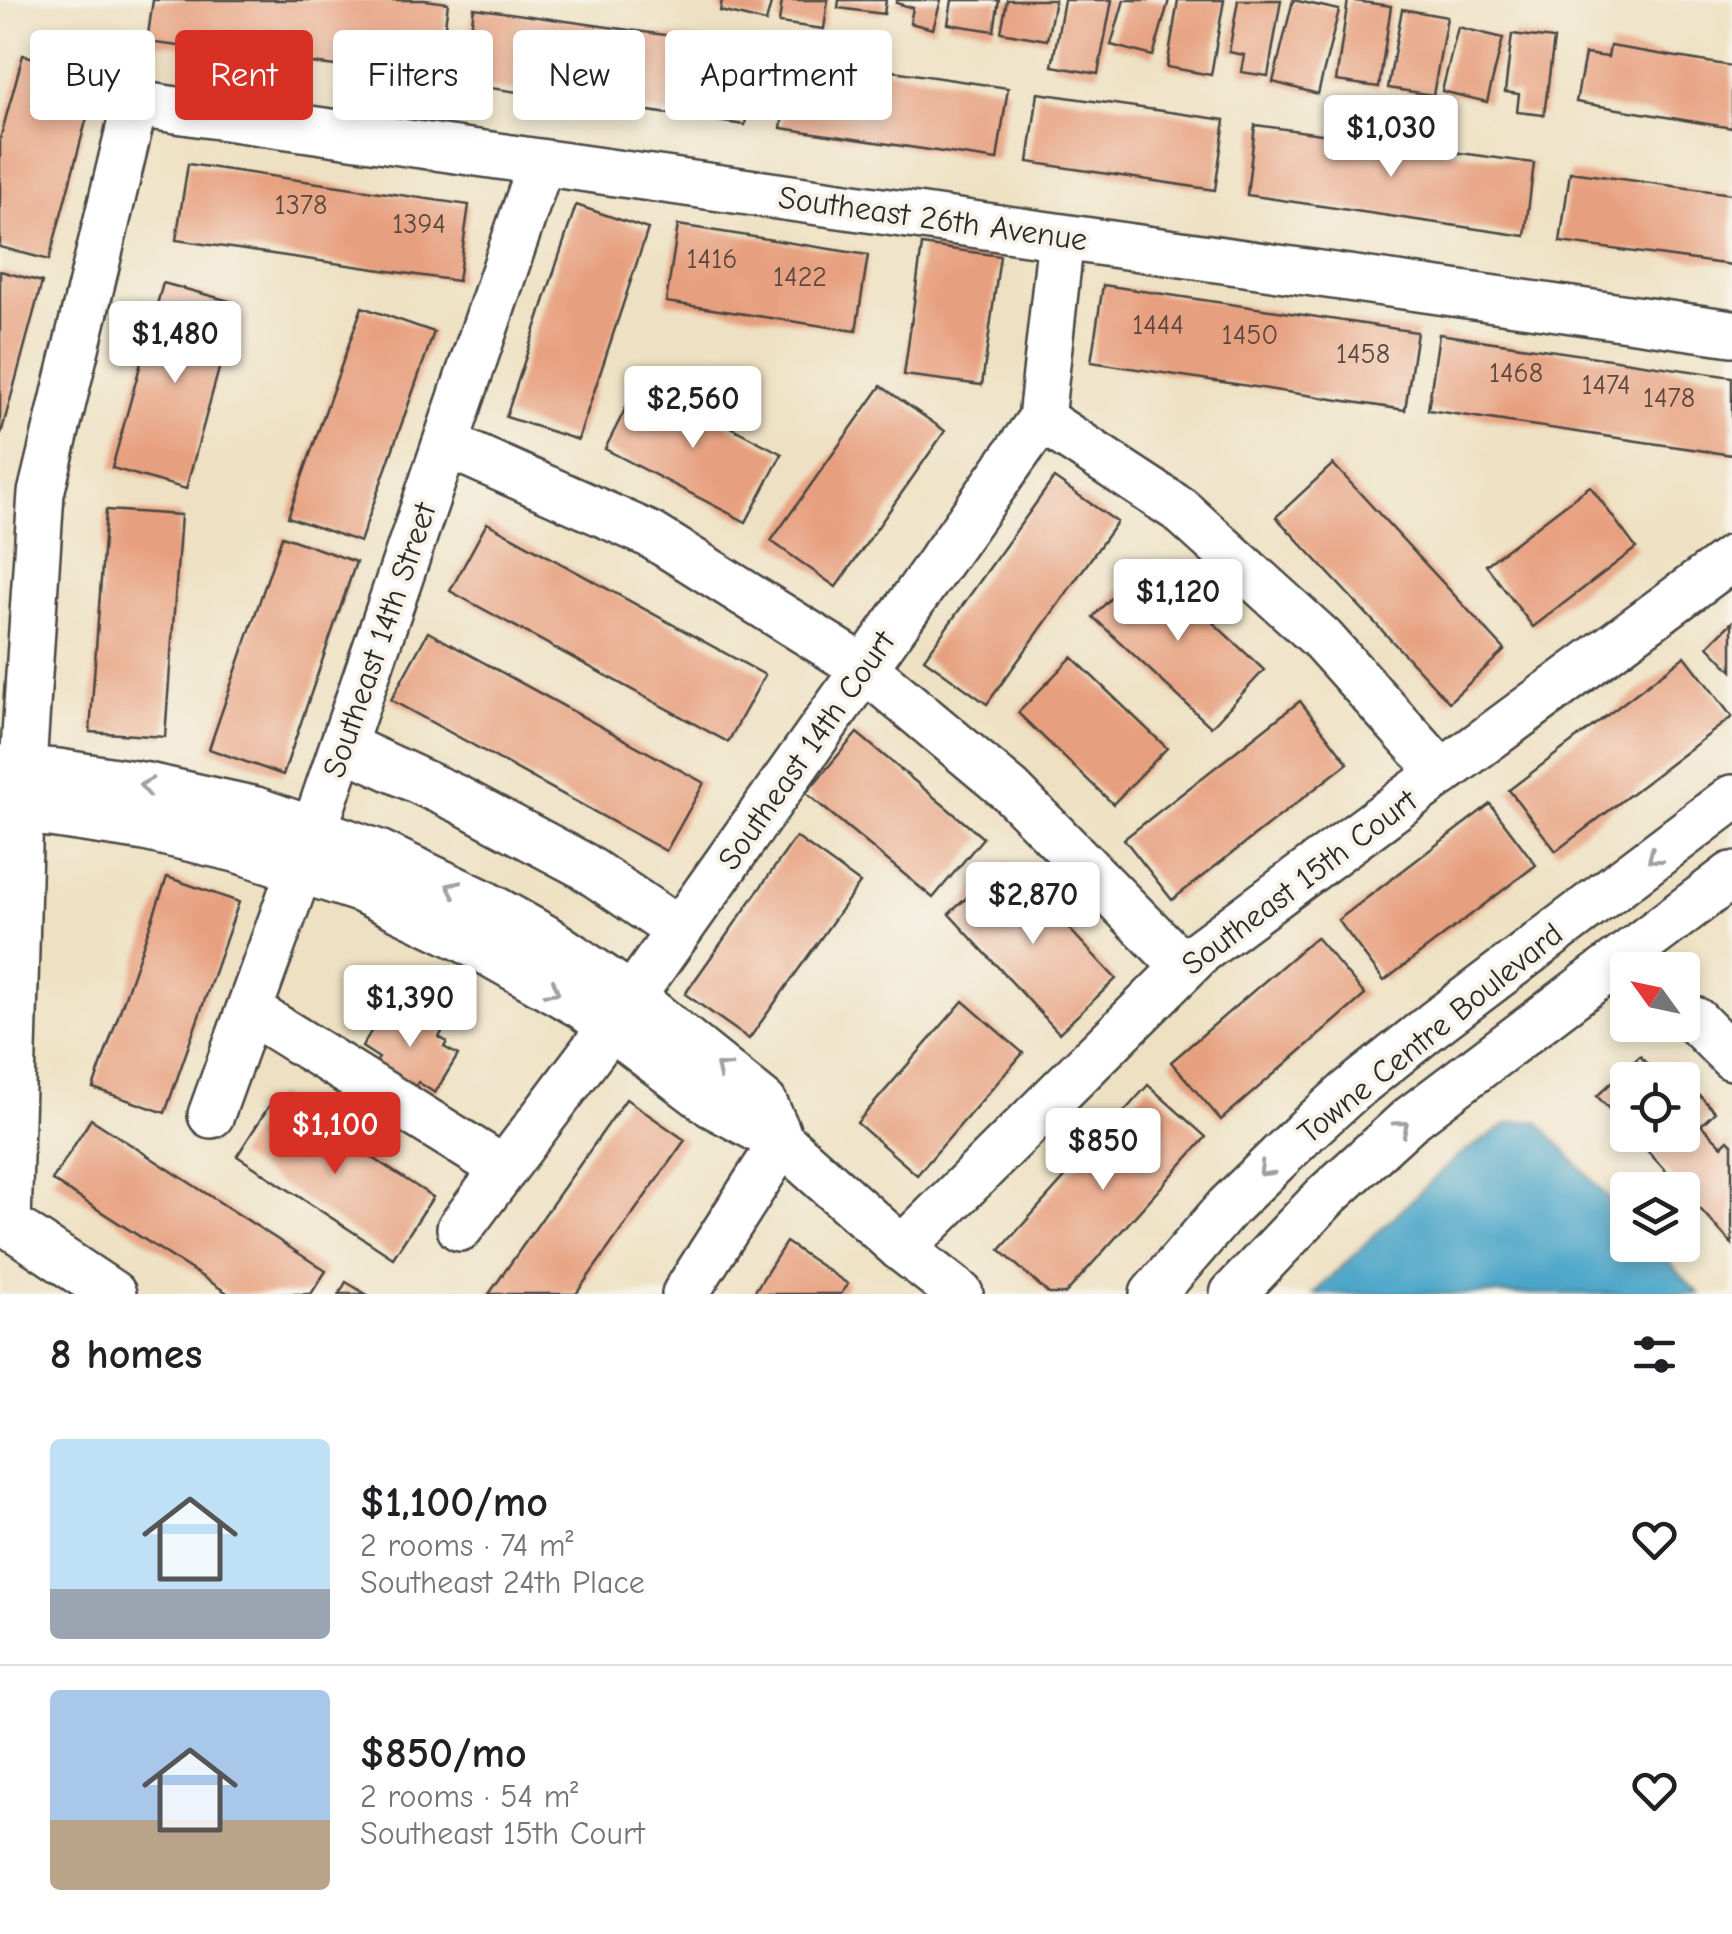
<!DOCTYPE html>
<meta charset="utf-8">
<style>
:root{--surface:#fff;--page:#f2f2f2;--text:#202124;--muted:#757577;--line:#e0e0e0;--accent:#d93025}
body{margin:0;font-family:"Comic Neue",sans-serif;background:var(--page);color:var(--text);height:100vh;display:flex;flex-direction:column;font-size:38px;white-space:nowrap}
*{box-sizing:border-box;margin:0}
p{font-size:32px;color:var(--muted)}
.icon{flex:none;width:55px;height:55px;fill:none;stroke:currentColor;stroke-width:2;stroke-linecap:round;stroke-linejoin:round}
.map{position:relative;height:1294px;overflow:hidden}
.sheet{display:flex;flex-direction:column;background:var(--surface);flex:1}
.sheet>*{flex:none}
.guide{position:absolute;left:30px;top:30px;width:1000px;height:90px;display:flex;gap:20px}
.needle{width:65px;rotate:303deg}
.fabs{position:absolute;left:1610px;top:952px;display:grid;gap:20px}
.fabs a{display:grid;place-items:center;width:90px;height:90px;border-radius:10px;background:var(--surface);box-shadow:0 5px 15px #0003;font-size:50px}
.price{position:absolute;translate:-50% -85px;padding:0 22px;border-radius:10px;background:#fff;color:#222;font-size:32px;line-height:65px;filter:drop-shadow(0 2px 5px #0008)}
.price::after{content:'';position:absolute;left:50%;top:60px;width:30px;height:22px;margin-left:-15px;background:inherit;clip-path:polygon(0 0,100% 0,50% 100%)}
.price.current{background:var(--accent);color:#fff}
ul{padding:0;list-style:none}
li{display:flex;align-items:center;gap:30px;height:250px;padding:0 50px}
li+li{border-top:2px solid var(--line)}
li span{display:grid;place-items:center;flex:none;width:280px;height:200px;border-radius:10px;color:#555}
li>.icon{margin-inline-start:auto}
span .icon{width:120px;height:120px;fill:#fffc;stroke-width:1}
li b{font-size:42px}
h2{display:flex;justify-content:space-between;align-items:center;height:120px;padding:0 50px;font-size:42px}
.chip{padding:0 35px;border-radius:10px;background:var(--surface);box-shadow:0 5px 15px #0003;font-size:35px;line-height:90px}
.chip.current{background:var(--accent);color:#fff}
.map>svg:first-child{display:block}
.water{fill:#4ca6c9;stroke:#3c687a;stroke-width:2.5}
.building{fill:#e7a07f}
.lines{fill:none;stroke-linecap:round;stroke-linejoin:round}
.minor-casing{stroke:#484642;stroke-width:50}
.minor{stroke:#fff;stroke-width:45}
.oneway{stroke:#a0a0a0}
.labels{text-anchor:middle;stroke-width:8;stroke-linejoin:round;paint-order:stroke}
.number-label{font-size:28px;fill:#5a4840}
.street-label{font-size:32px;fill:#2b2b2b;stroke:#f7f3e8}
</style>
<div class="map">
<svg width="1732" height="1294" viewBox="0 0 1732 1294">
<rect width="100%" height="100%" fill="#f7f3e8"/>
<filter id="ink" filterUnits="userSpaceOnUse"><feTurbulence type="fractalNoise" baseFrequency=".01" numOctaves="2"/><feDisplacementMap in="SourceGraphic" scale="20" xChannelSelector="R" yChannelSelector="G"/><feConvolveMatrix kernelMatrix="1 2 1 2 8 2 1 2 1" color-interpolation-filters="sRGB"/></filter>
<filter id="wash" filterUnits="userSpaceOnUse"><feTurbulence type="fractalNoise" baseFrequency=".0048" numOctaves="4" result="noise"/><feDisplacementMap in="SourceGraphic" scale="40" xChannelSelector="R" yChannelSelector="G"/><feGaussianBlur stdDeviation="2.25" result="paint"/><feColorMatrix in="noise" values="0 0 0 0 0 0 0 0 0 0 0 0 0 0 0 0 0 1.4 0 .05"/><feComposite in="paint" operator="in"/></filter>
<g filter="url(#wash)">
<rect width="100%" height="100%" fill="#eee1c3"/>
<path class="water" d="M1537 1121 1627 1218 1628 1245H1653L1699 1294H1313L1458 1156 1510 1123Z"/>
<g id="blocks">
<g class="building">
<path d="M153 0H425L448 3 438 79 147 42Z"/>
<path d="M722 0H772L766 22 720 11Z"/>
<path d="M782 0H828L824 29 779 23Z"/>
<path d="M839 0H886L884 14 838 8Z"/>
<path d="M897 0H941L933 29 910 23 913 8 896 3Z"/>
<path d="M952 0H999L994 31 948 24Z"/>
<path d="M1007 0H1055L1047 40 1001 32Z"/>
<path d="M1064 0H1112L1098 74 1052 66Z"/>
<path d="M1124 0H1169L1153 56 1111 45Z"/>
<path d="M1178 0H1224L1211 75 1167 67Z"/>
<path d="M1238 0H1281L1268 76 1241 72 1244 55 1229 52Z"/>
<path d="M1293 0 1339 10 1318 94 1273 82Z"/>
<path d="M1348 0 1391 6 1379 87 1336 81Z"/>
<path d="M474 8 757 48 745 125 463 84Z"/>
<path d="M1402 9 1447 17 1433 95 1388 88Z"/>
<path d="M1458 27 1503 38 1487 102 1442 91Z"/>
<path d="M1512 34 1554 39 1544 115 1517 112 1519 94 1505 92Z"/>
<path d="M1610 46 1732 66V128L1576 102 1585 54 1608 57Z"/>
<path d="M23 55 98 76 49 260 0 247V139Z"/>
<path d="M792 56 1008 88 997 160 781 128Z"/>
<path d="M1038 93 1225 120 1215 190 1028 162Z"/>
<path d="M1255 125 1534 163 1525 236 1247 195Z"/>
<path d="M188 164 469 205 458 281 176 240Z"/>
<path d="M1570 172 1732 194V265L1560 242Z"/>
<path d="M576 205 648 229 578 440 506 417Z"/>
<path d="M678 225 868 255 856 331 666 302Z"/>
<path d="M922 245 1000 256 982 385 904 375Z"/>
<path d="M0 271 42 282 1 434H0Z"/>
<path d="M163 283 237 303 186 489 112 468Z"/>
<path d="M1103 285 1417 332 1405 410 1091 362Z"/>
<path d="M362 307 434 332 360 542 288 517Z"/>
<path d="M1439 334 1732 377V455L1428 410Z"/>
<path d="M640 380 782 454 746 522 605 449Z"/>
<path d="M881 386 945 431 836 587 771 541Z"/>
<path d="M1333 464 1505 650 1449 702 1276 517Z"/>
<path d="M1054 478 1117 522 987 704 924 659Z"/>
<path d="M1590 486 1636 548 1533 627 1486 565Z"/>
<path d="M106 510 181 515 165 737 90 732Z"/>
<path d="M487 523 765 675 728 742 450 591Z"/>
<path d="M282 536 356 562 283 775 209 749Z"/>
<path d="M1146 560 1264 670 1211 727 1093 617Z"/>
<path d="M1732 622V671L1708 646Z"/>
<path d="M428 632 704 783 666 851 391 700Z"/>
<path d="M1685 656 1732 717 1556 851 1509 790Z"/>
<path d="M1072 657 1167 748 1113 804 1018 713Z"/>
<path d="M1300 701 1348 763 1172 900 1124 839Z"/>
<path d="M857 733 983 838 933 898 806 793Z"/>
<path d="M1490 804 1536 865 1384 981 1338 920Z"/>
<path d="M796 837 860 883 749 1039 685 994Z"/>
<path d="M1006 861 1116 979 1059 1033 949 914Z"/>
<path d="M167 877 239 902 165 1113 93 1088Z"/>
<path d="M1316 937 1365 995 1221 1120 1171 1062Z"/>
<path d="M963 1001 1023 1053 917 1175 857 1123Z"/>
<path d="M385 1007 402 1017 408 1018 411 1013 442 1032 439 1037 447 1042 444 1047 458 1055 435 1093 418 1082 415 1088 374 1065 379 1058 362 1047Z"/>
<path d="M1640 1056 1662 1080H1628V1129L1597 1096Z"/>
<path d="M1148 1085 1206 1137 1065 1294H1049L1000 1250Z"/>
<path d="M276 1095 433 1197 393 1258 237 1156Z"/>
<path d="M1700 1096 1715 1112 1701 1125 1722 1146 1728 1140 1732 1144V1244L1633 1135H1682V1103L1687 1108Z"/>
<path d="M626 1099 685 1140 576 1294H489Z"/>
<path d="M91 1119 326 1271 311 1294H229L52 1180Z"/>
<path d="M786 1242 848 1284 841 1294H753Z"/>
<path d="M346 1282 366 1294H339Z"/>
</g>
</g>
</g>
<g filter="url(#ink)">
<use href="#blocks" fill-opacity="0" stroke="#484642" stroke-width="2.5"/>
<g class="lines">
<g class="minor-casing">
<g id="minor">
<path d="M1041 419 1180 510 1322 639 1442 773"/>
<path d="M446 444 651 535 864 668 1011 791 1184 967"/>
<path d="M343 746 458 799 582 865 678 930"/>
<path d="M0 768 58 772 147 786 256 810 379 853 482 902 544 937 631 996 764 1103 777 1131"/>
<path d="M0 810 50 814 145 828 236 849 362 890 464 939 584 1007 713 1105 782 1142 902 1249 960 1294"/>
<path d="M250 1011 504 1169"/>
<path d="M1695 1020 1732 1057"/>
<path d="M211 1115 314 830 541 163"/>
<path d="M460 1228 610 1028 1041 419 1061 237"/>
<path d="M902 1249 1201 951 1732 558"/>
<path d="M113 1294 8 1224 20 811 41 493 135 104 1732 333"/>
<path d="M685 1294 782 1142"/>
<path d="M1153 1294 1228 1207 1307 1130 1349 1092 1434 1024 1732 798"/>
<path d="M1233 1294 1327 1195 1409 1120 1732 875"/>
</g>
</g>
<use href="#minor" class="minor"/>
</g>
<defs><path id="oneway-chevron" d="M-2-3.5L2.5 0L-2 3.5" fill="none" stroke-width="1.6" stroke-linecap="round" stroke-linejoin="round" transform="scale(2.5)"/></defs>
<g class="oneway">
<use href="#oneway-chevron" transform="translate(146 786) rotate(-170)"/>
<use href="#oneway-chevron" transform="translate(1654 857) rotate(143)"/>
<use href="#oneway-chevron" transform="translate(453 888) rotate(-155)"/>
<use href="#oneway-chevron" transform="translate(553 990) rotate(30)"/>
<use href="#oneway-chevron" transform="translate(722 1069) rotate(-141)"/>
<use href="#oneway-chevron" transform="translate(1402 1127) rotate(-40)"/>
<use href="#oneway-chevron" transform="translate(1265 1170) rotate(135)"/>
</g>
</g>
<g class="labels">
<g class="number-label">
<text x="301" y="214">1378</text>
<text x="419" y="233">1394</text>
<text x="712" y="268">1416</text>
<text x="800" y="286">1422</text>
<text x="1158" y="334">1444</text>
<text x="1250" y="344">1450</text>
<text x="1363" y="363">1458</text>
<text x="1516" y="382">1468</text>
<text x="1606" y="394">1474</text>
<text x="1669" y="407">1478</text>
</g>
<g class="street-label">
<text transform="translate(933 218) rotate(8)" y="11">Southeast 26th Avenue</text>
<text transform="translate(379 640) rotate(-71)" y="11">Southeast 14th Street</text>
<text transform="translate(806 750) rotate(-55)" y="11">Southeast 14th Court</text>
<text transform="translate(1299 882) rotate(-37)" y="11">Southeast 15th Court</text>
<text transform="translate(1430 1033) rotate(-39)" y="11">Towne Centre Boulevard</text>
</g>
</g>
</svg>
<div class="fabs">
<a><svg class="needle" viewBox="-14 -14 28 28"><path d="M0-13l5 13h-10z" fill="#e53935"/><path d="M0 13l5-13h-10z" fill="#757577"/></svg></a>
<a><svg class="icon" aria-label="locate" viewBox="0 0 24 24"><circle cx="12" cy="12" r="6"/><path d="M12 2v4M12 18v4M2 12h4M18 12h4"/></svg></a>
<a><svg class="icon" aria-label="layers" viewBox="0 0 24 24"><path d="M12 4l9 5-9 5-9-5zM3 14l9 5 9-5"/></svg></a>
</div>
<b class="price" style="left:1391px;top:180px">$1,030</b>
<b class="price" style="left:175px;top:386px">$1,480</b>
<b class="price" style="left:693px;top:451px">$2,560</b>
<b class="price" style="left:1178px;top:644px">$1,120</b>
<b class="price" style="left:1033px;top:947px">$2,870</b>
<b class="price" style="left:410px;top:1050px">$1,390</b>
<b class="price current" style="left:335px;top:1177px">$1,100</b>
<b class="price" style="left:1103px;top:1193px">$850</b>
<div class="guide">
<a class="chip">Buy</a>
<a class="chip current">Rent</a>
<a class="chip">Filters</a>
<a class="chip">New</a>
<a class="chip">Apartment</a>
</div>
</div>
<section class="sheet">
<h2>8 homes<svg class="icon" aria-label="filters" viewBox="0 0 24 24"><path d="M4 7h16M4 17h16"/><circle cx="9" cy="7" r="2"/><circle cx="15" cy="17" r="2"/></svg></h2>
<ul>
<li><span style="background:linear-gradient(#bfe0f5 75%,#9aa5b1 0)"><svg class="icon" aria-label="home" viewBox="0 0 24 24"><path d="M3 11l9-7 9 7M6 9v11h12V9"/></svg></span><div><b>$1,100/mo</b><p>2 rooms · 74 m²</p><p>Southeast 24th Place</p></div><svg class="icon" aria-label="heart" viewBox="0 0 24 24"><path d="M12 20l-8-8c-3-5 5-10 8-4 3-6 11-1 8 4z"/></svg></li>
<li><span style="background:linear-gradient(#a9c7e8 65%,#b9a48a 0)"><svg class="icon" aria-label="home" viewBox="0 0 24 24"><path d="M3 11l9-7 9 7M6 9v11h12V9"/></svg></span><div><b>$850/mo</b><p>2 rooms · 54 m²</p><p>Southeast 15th Court</p></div><svg class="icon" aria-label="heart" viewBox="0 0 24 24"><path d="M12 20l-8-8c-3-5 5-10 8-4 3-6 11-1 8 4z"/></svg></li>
</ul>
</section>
